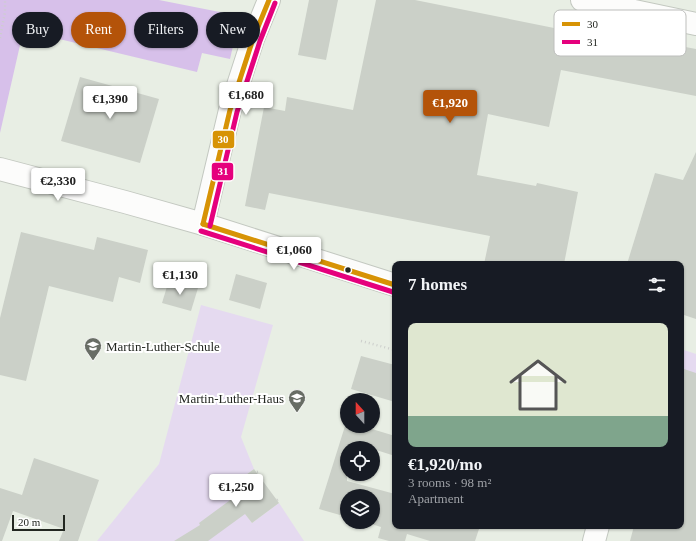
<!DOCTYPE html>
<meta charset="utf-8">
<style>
:root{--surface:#171b24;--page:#242831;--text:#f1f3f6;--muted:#9ea1a6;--accent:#b45309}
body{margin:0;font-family:"Times New Roman",serif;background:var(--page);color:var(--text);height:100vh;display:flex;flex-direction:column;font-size:15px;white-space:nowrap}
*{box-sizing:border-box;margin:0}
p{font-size:13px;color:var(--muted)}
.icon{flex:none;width:22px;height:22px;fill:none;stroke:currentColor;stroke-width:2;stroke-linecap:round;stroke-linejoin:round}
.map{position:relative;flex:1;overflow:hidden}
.drawer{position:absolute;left:392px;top:261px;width:292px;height:268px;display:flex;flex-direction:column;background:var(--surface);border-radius:8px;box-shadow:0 1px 3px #0004}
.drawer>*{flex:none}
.top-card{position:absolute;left:12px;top:12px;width:320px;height:36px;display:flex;gap:8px}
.needle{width:26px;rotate:339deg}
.controls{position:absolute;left:340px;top:393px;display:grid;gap:8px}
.controls a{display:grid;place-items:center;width:40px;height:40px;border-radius:50%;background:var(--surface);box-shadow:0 1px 3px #0004;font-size:20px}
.scale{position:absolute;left:12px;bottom:10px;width:53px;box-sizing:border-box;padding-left:4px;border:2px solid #232721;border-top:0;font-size:11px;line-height:14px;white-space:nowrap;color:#232721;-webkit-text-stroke:3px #fff;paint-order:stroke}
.price{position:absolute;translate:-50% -34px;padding:0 9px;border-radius:4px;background:#fff;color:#222;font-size:13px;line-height:26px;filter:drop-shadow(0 1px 2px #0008)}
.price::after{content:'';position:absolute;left:50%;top:24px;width:12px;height:9px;margin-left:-6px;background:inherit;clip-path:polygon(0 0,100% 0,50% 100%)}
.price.selected{background:var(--accent);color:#fff}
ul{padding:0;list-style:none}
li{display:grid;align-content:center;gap:8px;height:212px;padding:0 16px}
li span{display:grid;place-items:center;height:124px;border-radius:8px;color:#555}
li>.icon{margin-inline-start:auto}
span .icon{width:72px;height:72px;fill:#fffc;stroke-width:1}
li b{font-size:17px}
h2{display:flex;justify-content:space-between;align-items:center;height:48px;padding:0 16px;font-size:17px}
.tag{padding:0 14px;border-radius:18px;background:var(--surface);box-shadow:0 1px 3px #0004;font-size:14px;line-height:36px}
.tag.selected{background:var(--accent);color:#fff}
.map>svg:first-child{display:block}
.green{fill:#e5daf0}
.forest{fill:#d7c0ea}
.building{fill:#cbd0c8}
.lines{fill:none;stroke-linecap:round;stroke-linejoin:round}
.minor-casing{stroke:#c3c8c0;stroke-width:24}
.path{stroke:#cccecb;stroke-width:2.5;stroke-dasharray:1 3;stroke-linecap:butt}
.minor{stroke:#fcfcfb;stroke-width:22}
.bus-1-casing{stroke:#fff;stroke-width:8}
.bus-2-casing{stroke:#fff;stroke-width:8}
.bus-1{stroke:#d79305;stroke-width:5}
.bus-2{stroke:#e5007d;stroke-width:5}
.bus-dot{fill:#232721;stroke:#fff;stroke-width:1.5}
.labels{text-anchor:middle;stroke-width:4;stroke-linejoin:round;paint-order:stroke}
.poi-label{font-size:13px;fill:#232721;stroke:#fff;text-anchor:start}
.key{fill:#fff;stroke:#bdbebc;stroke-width:1}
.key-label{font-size:11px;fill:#232721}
.line-badge{stroke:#fff;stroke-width:1.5}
.badge-label{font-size:11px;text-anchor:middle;font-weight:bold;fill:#fff}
</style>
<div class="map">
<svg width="696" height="541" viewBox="0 0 696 541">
<rect width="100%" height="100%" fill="#e8eee4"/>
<g class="green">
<path d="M201 305 273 325 241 437 254 469 227 489 252 523 279 503 304 541H97L159 464Z"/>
<path d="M681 349 696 354V460L681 456Z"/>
</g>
<path class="forest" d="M0 0H159L240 16 230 59 202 53 197 72 55 38 23 32 0 133Z"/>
<g class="building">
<path d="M309 0H338L326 60 298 55Z"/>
<path d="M376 0H415L584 34 585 28 696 49V96L561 70 549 127 488 114 477 175 536 186 537 183 578 192 564 264H484L490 236 269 193 265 210 245 206 264 107 285 111 287 97 353 110Z"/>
<path d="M80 77 159 99 140 163 61 141Z"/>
<path d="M696 152V319L681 314V264H627L655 173 683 180Z"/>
<path d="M21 232 94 250 97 237 148 250 140 283 119 277 113 302 49 286 26 381 0 375V318Z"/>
<path d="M236 274 267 283 260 309 229 300Z"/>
<path d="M169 280 198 288 191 311 162 303Z"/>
<path d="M361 356 395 365V402L351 389Z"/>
<path d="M681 368 696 373V541H630L634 526H681Z"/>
<path d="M345 426H362L395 436V456L373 449V448H369L357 444 356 448H347V481L395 494V526H480L475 541H430L407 534 405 541H389L378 538 381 527 365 522H373V496H347V517L319 509Z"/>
<path d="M34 458 99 480 78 541H59L64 529 13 511 2 541H0V488L22 495Z"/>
<path d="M254 469 279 503 252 523 245 514 208 541H174L200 525 199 523 233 498 227 489Z"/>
</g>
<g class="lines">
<g class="minor-casing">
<g id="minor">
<path d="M582 0 696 24"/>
<path d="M0 169 125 202 203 224 395 285"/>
<path d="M203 224 230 110 253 39 269 0"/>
<path d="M594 541 598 526"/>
</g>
</g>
<g class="path">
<path d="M0 38 5 12V0"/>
<path d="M361 341 395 350"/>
<path d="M257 472 260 471"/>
<path d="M217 483 231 500"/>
<path d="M277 500 280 498"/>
</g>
<use href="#minor" class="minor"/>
<g class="bus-1-casing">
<g id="bus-1">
<path d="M203 224 230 110 253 39 269 0"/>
<path d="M203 224 395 285"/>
</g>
</g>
<g class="bus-2-casing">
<g id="bus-2">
<path d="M210 226 237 112 260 41 275 3"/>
<path d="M201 231 393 292"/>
</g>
</g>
<use href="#bus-1" class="bus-1"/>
<use href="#bus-2" class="bus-2"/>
</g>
<defs>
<g id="school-pin" transform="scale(0.9)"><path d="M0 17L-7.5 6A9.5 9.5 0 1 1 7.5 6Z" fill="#686d65" stroke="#fff"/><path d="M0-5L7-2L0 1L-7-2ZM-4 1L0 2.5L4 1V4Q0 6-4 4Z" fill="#fff"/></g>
</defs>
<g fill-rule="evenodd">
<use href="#school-pin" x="93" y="346"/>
<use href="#school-pin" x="297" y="398"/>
</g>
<circle class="bus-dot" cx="348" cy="270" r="3.5"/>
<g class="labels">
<g class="poi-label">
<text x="106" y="351">Martin-Luther-Schule</text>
<text x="284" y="403" text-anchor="end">Martin-Luther-Haus</text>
</g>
</g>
<rect x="554" y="10" width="132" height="46" rx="6" class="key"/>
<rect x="562" y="22" width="18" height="4" fill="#d79305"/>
<rect x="562" y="40" width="18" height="4" fill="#e5007d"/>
<g class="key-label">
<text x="587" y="28">30</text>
<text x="587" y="46">31</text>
</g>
<g class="line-badge">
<rect x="212" y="130" width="23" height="19" rx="4" fill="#d79305"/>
<rect x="211" y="162" width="23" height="19" rx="4" fill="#e5007d"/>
</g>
<g class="badge-label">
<text x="223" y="143">30</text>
<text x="223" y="175">31</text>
</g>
</svg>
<div class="controls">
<a><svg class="needle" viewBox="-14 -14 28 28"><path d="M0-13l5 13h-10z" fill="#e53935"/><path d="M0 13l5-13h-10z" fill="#9ea1a6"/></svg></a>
<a><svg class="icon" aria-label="locate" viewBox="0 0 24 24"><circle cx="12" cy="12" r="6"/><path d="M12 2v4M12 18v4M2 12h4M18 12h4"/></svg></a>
<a><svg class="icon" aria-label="layers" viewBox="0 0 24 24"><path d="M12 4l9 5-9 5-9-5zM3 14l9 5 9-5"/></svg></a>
</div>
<div class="scale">20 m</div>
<b class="price" style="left:246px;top:116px">€1,680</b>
<b class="price" style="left:110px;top:120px">€1,390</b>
<b class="price selected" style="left:450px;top:124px">€1,920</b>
<b class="price" style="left:58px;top:202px">€2,330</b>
<b class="price" style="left:294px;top:271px">€1,060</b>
<b class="price" style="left:180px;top:296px">€1,130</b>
<b class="price" style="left:236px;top:508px">€1,250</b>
<div class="top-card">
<a class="tag">Buy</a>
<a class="tag selected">Rent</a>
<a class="tag">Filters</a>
<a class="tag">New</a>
</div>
<section class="drawer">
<h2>7 homes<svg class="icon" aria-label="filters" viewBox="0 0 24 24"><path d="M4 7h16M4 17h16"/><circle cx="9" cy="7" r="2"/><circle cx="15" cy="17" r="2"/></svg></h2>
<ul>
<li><span style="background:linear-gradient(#dfe7d0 75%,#7fa58c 0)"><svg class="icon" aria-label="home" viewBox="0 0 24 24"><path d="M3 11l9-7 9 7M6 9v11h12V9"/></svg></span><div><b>€1,920/mo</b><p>3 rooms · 98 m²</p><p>Apartment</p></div></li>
</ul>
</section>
</div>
